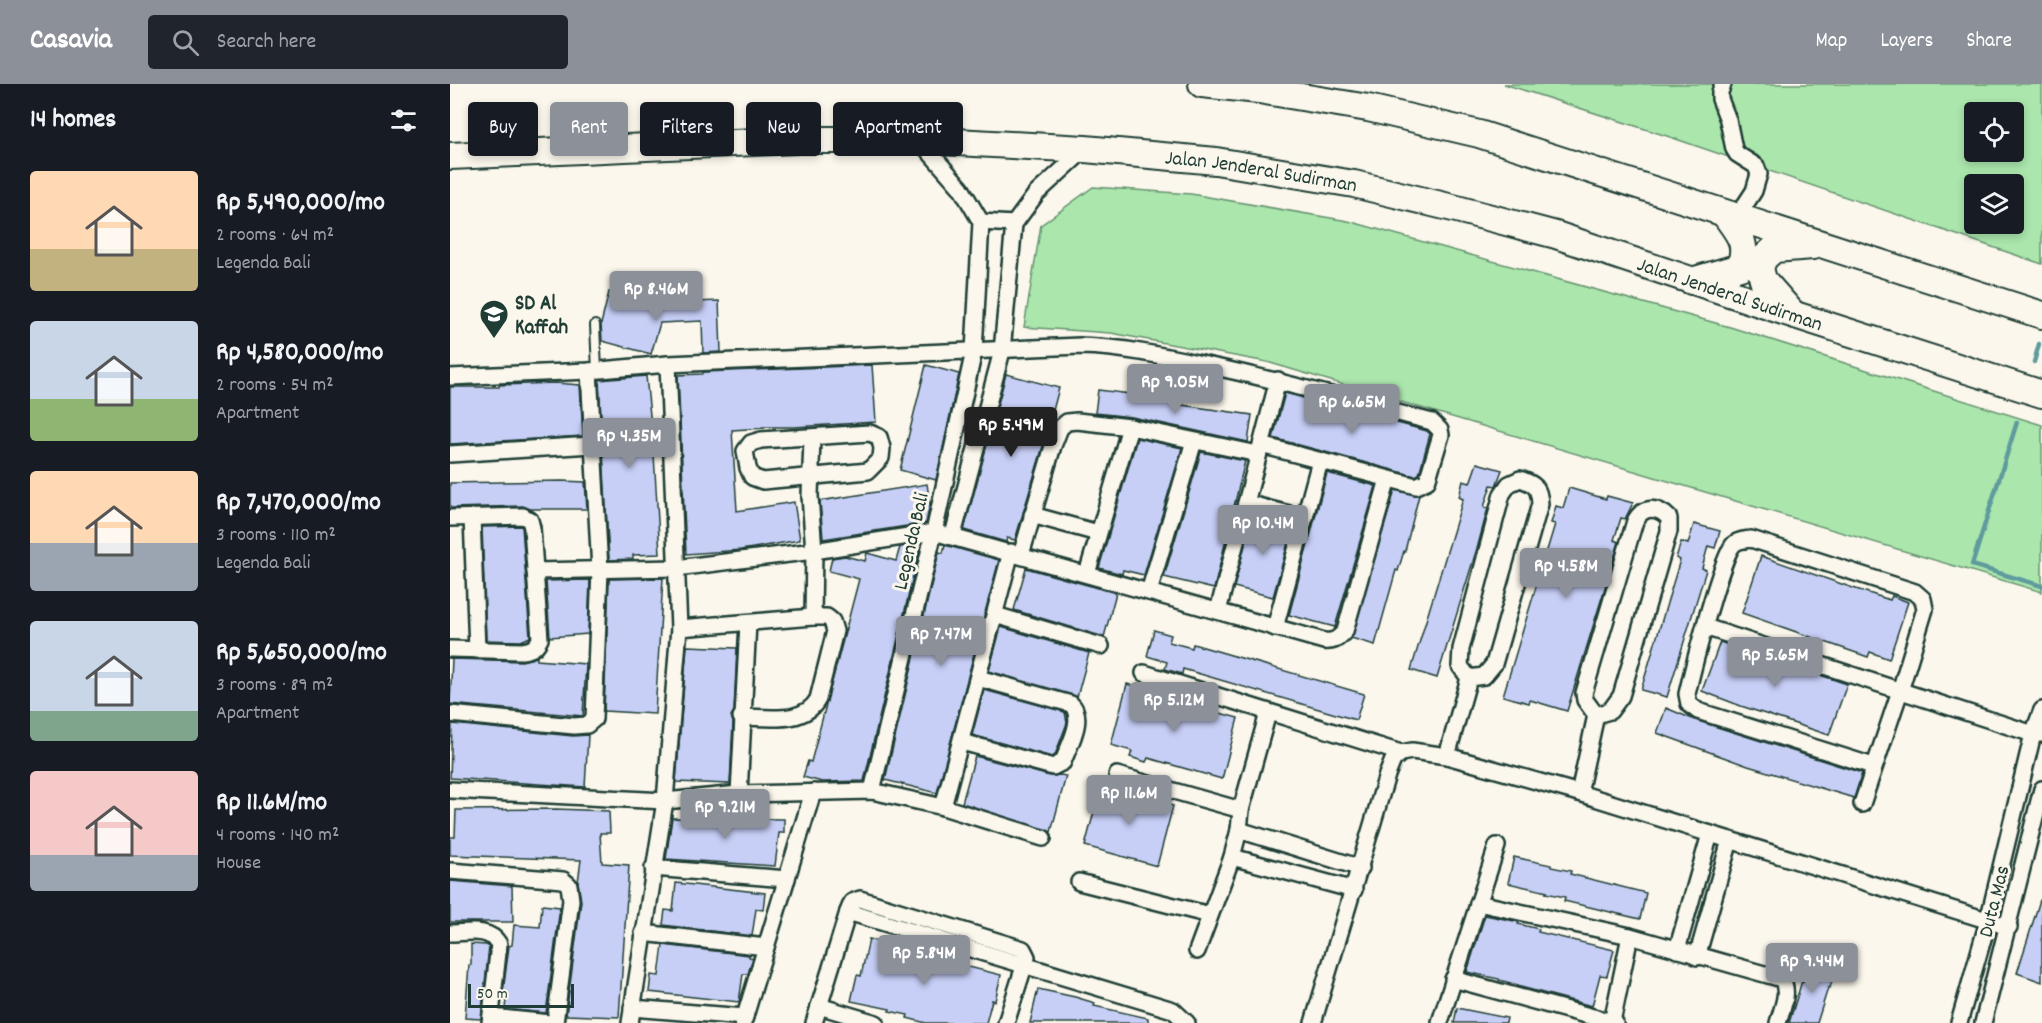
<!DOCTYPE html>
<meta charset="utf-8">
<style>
:root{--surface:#171b24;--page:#20242c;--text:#f1f3f6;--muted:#9ea1a6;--accent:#8c9099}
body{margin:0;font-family:Dekko,sans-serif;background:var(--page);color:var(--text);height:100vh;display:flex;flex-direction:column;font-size:22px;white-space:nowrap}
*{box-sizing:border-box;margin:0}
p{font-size:20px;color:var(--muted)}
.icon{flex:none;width:33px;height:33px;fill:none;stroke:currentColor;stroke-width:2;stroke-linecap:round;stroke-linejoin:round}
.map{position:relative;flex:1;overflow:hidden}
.sheet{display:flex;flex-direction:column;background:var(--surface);width:450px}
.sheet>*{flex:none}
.top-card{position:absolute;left:18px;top:18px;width:570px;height:54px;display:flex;gap:12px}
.fabs{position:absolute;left:1514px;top:18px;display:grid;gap:12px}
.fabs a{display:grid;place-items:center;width:60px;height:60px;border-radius:6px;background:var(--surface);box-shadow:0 3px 9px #0003;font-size:30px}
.scale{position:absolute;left:18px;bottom:15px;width:106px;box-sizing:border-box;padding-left:6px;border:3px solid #1f3d34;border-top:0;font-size:16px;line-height:21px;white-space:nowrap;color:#1f3d34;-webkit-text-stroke:4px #fbf7ec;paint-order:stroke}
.price{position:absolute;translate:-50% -51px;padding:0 14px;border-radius:6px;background:var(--accent);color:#fff;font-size:20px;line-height:39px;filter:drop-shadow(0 2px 3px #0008)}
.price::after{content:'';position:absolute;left:50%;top:36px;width:18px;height:14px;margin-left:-9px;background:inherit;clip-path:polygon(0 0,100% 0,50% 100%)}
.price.on{background:#222;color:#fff}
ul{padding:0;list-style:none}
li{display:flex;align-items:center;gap:18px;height:150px;padding:0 30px}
li span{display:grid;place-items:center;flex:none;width:168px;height:120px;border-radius:6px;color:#555}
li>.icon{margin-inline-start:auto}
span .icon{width:72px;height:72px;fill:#fffc;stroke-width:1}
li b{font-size:26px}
h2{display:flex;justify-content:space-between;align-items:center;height:72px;padding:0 30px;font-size:26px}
.tag{padding:0 21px;border-radius:6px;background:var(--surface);box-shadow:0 3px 9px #0003;font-size:21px;line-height:54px}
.tag.on{background:var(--accent);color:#fff}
header{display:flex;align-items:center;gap:36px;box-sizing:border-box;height:84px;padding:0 30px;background:var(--accent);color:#fff}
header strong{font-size:28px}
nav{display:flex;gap:33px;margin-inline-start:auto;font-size:21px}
.search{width:420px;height:54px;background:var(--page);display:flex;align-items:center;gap:15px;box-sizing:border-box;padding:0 21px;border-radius:6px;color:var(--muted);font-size:22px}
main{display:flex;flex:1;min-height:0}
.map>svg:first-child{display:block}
.green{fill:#abe6ac;stroke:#659270;stroke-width:1.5;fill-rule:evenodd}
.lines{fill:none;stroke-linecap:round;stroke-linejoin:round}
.stream{stroke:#5f9b9d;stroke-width:4.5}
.building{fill:#c7cff7;stroke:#1f3d34;stroke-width:1.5}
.service-casing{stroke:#1f3d34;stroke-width:12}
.minor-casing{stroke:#1f3d34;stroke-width:20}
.trunk-casing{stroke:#1f3d34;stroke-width:30}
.service{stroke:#fbf7ec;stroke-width:8}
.minor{stroke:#fbf7ec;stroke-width:15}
.trunk{stroke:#fbf7ec;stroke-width:26}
.labels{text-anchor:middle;stroke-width:6;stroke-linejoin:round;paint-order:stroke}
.street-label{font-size:21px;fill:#1f3d34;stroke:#fbf7ec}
.poi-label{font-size:21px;font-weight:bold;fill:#1f3d34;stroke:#fbf7ec;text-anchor:start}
</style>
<header>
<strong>Casavia</strong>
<div class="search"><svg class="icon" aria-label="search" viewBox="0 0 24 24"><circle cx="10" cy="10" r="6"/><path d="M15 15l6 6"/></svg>Search here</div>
<nav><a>Map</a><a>Layers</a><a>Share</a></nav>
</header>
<main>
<section class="sheet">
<h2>14 homes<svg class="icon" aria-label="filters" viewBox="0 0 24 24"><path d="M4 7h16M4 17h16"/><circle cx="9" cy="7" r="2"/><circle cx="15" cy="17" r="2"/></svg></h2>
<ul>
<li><span style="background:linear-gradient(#ffd9b3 65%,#c2b280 0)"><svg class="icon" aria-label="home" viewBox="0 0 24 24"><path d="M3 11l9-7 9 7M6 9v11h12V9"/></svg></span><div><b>Rp 5,490,000/mo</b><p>2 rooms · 64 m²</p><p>Legenda Bali</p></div></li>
<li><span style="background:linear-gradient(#c9d6e8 65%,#8fb573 0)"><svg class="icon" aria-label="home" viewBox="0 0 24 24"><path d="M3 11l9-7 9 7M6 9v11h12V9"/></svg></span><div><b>Rp 4,580,000/mo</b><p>2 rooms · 54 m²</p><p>Apartment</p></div></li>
<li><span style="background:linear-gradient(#ffd9b3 60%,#9aa5b1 0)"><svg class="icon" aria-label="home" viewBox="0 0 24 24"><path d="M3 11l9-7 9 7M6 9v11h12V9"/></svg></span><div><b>Rp 7,470,000/mo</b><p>3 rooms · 110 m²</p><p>Legenda Bali</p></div></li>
<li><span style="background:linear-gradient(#c9d6e8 75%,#7fa58c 0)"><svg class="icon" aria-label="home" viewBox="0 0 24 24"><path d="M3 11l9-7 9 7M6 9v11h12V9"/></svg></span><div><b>Rp 5,650,000/mo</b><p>3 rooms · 89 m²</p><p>Apartment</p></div></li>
<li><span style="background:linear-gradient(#f6c9c9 70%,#9aa5b1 0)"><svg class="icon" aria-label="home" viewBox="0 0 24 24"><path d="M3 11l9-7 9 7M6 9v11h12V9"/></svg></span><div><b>Rp 11.6M/mo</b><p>4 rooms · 140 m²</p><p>House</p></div></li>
</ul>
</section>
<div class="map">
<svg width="1592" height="939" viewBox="0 0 1592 939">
<rect width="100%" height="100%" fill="#fbf7ec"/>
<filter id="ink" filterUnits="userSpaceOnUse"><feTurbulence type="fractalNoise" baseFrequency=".0167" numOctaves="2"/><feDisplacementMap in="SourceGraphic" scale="12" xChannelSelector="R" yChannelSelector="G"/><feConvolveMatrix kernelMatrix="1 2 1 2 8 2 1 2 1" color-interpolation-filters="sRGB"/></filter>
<g filter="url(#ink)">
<g class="green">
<path d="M1054 0H1592V180L1220 53ZM1524 28H1563V68H1524ZM1524 100H1563V140H1524Z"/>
<path d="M643 103 741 110 898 137 1280 243 1592 341V508L817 278 661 249 574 243 591 141Z"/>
</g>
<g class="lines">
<g class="stream">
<path d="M1584 278 1589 260"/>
<path d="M1567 338 1522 481 1592 502"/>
</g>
</g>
<g class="building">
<path d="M159 208 221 225V219L269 217 271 268 253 269 252 237 210 239 201 270 152 257 151 240Z"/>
<path d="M422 281 426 338 344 343H313L314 344 282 346 287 427 344 418 350 456 291 466 236 470 228 291 252 290 254 288Z"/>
<path d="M476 281 509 290 486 396 450 386Z"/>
<path d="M556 290 609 304 597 349 565 456 557 454 556 458 514 446Z"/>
<path d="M196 292 204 371 210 470 183 471V475L159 476 149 296Z"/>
<path d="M106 299 130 301 133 352 0 360V303H49V301Z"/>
<path d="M648 306 705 313V314L725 317V320L802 331 798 358 682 333 645 329Z"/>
<path d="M835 309 977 347 980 350 969 390 965 392 823 354Z"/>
<path d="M687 354 732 364 694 491 673 486 672 490 649 484Z"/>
<path d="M751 368 795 377 764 505 714 493Z"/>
<path d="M1027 379 1052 386 1046 402 1041 401 1034 423 1038 424 1028 461 987 594 961 586 1013 415 1009 413 1013 397 1020 399Z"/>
<path d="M877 389 926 402 885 543 839 531Z"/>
<path d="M112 397 135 398 137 425H80L73 422 0 424V399Z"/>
<path d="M477 400 480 420 476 439 373 455 370 417Z"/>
<path d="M1119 404 1156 415 1157 412 1183 419 1175 435 1171 434 1164 456 1169 458 1117 627 1080 616 1079 619 1053 612 1105 440 1101 439 1106 422 1113 424Z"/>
<path d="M945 406 969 411 955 467H954L948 487 946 486 925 561 901 554Z"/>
<path d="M803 431 843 441 823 513 784 503Z"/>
<path d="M1244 440 1270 447 1265 464 1258 462 1252 484 1256 486 1217 613 1191 606 1230 476 1226 474 1231 458 1238 460Z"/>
<path d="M72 442 80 553 71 557 36 556 32 443Z"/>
<path d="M464 461 470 463 414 697 372 698 353 693 358 677 361 678 409 495 379 487 382 474 395 472 415 477 417 469 446 477 450 463Z"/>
<path d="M495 461 549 476 487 709 435 696 489 468 493 469Z"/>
<path d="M1311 472 1403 504 1440 516 1442 512 1458 518 1439 575 1420 568 1418 573 1292 529Z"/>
<path d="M576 484 666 509 654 553 564 526Z"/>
<path d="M213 494 205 630 154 627 159 495Z"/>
<path d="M140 496 138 550 100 553 96 497Z"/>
<path d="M551 543 639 569 627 613 539 587Z"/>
<path d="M704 546 721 551 719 558 742 564 743 560 914 610 906 636 733 585 732 590 715 585 717 578 697 572Z"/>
<path d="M1270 558 1397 600 1379 651 1291 622 1252 607Z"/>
<path d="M237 562 287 564 284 627 281 632 283 638 280 700 226 698Z"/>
<path d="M87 573V576L136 580 133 632 0 620 2 575 72 577Z"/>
<path d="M677 600 694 605 692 612 715 619 716 614 788 634 772 695 698 674 696 678 680 673 682 667 661 661Z"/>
<path d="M534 606 615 628 617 639 605 671 602 673 522 651Z"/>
<path d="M1216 624 1245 636 1412 689 1404 714 1298 682 1207 649Z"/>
<path d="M2 640 123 652 138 651 135 703 0 694Z"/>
<path d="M525 672 600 692 610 691 616 692 601 748 512 719Z"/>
<path d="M651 701 723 722 707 782 635 762Z"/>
<path d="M106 725 159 727 160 749H150L152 779 179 781 169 933 116 931 131 817 128 798 131 776 0 771V753H5L6 726Z"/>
<path d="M222 734 334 735V749H329L325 782 216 775Z"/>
<path d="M1064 773 1101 781V783L1121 787 1120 790 1196 809 1190 835 1114 817 1115 813 1096 809 1097 808 1058 799Z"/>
<path d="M0 797 62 802 63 838H0Z"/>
<path d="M226 799 315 809 313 826 306 825 302 852 213 841 215 826 223 827Z"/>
<path d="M1590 816H1592V898L1567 889Z"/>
<path d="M92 821 110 823 96 929 55 925 56 916H52L59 862 62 861 64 841 90 843Z"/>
<path d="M1035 831 1069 838 1068 840 1089 845 1088 848 1164 866 1157 892 1150 891 1142 922 1067 902 1068 901 1049 896V895L1017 888Z"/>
<path d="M419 855 456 863 476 869 475 872 551 891 545 917 542 916 536 939H476L457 934 458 931 439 927 440 925 401 917 407 891 411 892Z"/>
<path d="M21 860 36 861 39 863 31 935 15 934 19 881H21Z"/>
<path d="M213 861 299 871V873L303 874 298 890H293L289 918 199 908 201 891 209 892Z"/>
<path d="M1359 878 1385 886 1380 904H1378L1367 939H1339L1352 897 1353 898Z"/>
<path d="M588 905 625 913 645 919 644 922 698 934V939H580Z"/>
<path d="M1007 924 1057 934 1056 939H1004Z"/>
</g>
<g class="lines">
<g class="service-casing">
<path id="service" d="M145 241 147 287"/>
</g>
<g class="minor-casing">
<g id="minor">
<path d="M1273 0 1270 8V15L1278 36 1284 65 1287 70 1306 82 1309 90 1304 107 1287 133"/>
<path d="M531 138 564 140"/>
<path d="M0 293 139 287 218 280 630 262C673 263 714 272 756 281 832 297 907 318 982 338L990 346 991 351 977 397 966 402 811 361"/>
<path d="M420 349 429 353 432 364 431 374 418 387 313 397 302 393 298 384 295 367 301 359 311 356Z"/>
<path d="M362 354 360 412 364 467 363 533"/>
<path d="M0 370 142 361"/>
<path d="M796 419 855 434"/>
<path d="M582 431 648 449"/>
<path d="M22 433 27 566"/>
<path d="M0 434 73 432 80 436 82 444 90 555C86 563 82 566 72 567L0 565"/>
<path d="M503 451 552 267 564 140 586 110 635 65"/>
<path d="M571 471 603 362 610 344 617 338 627 337 680 343 808 370"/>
<path d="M85 487 226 484 364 467 484 448 874 557C884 558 888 555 895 547L938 395"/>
<path d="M637 490 680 343"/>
<path d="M699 508 744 357"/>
<path d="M768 527 828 296"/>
<path d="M545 531 651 562"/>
<path d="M1255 543 1583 650H1592"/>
<path d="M229 544 363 533H377L382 537 385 547 368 615C354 641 317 633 291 633"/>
<path d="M825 544 870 377"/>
<path d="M694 589 951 669"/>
<path d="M0 630 124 642 137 641 144 635 150 486 139 287"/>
<path d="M512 658 603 683 613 678C618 663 636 634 621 620L528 594"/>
<path d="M997 672 1019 594 1010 582 1011 565 1052 410 1059 400 1070 395C1085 400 1089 403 1090 420L1044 580 1034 592 1019 594"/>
<path d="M667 691 791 726"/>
<path d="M0 706 215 717 289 710 422 707 493 723 593 754"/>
<path d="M422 707 484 448 524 267 531 138 511 104 469 56"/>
<path d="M1129 709 1146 631 1135 616 1134 609 1185 437C1193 422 1207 422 1219 434V447L1171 612 1160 627 1146 631"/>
<path d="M289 710 298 539"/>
<path d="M1412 720 1450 607 1475 525 1473 515 1465 508 1301 455C1295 456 1288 456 1284 460 1272 470 1242 588 1237 610L1239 620 1248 627 1423 682"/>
<path d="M493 723 561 468"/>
<path d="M789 746 911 784"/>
<path d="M782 773 904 806"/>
<path d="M203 784 337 795"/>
<path d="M0 787 113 796 119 801 121 816 105 939"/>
<path d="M629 798 760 831"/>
<path d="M1028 819 1180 852 1332 895C1340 909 1332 924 1328 939"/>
<path d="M398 828 723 926 737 939"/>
<path d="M0 849C17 849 39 843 49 860L40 939"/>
<path d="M193 849 316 863"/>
<path d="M1227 866 1260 750"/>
<path d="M747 867 782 773 789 746 791 726 818 629"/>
<path d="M1247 873 1280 756"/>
<path d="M1003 895 1165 939"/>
<path d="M369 922 426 939"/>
<path d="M182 924 295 933"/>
<path d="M41 933 100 939"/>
<path d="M990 938 1047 762"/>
<path d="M1162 938 1180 852"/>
<path d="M180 939 215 717 229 544 218 280"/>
<path d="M293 939 363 708"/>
<path d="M364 939 398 828 402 818 410 815 573 865 577 873 556 939"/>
<path d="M863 939 937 691 943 676 951 669 962 667 997 672 1129 709 1559 843"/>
<path d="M1509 939 1538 837 1583 650 1592 626"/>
<path d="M1533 939 1592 705"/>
</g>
</g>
<g class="trunk-casing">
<g id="trunk">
<path d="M752 0 809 6 918 24 1029 50 1592 231"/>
<path id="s1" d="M0 72 349 56H469L635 65 766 77 904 100 1003 124 1106 151 1345 231 1592 310"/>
<path d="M1242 197 1290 183C1299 158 1288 149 1274 129"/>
<path d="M1342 229 1313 196 1310 184 1314 174 1324 165 1363 162"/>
</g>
</g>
<use href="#service" class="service"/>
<use href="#minor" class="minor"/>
<use href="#trunk" class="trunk"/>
</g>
</g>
<defs>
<g id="school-pin" transform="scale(1.5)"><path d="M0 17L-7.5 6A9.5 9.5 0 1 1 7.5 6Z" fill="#1f3d34" stroke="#fbf7ec"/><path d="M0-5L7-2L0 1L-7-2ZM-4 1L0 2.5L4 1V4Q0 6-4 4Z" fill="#fff"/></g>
</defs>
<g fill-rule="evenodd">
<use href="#school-pin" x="44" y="230"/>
</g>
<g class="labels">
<g class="street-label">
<text dy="7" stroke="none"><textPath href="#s1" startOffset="813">Jalan Jenderal Sudirman</textPath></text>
<text dy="7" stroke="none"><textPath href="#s1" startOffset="1299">Jalan Jenderal Sudirman</textPath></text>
<text transform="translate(460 457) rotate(-77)" y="7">Legenda Bali</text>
<text transform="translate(1543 817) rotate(-76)" y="7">Duta Mas</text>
</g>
<g class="poi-label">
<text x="65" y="225">SD Al<tspan x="65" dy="24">Kaffah</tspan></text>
</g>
</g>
</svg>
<div class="fabs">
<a><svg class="icon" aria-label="locate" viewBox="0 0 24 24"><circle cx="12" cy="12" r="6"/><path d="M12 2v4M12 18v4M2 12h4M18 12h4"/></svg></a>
<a><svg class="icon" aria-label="layers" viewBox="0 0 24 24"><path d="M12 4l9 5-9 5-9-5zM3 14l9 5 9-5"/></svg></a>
</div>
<div class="scale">50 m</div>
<b class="price" style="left:206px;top:238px">Rp 8.46M</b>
<b class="price" style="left:725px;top:331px">Rp 9.05M</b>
<b class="price" style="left:902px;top:351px">Rp 6.65M</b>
<b class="price on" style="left:561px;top:374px">Rp 5.49M</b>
<b class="price" style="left:179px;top:385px">Rp 4.35M</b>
<b class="price" style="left:813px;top:472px">Rp 10.4M</b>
<b class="price" style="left:1116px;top:515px">Rp 4.58M</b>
<b class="price" style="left:491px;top:583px">Rp 7.47M</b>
<b class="price" style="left:1325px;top:604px">Rp 5.65M</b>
<b class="price" style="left:724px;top:649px">Rp 5.12M</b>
<b class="price" style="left:679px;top:742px">Rp 11.6M</b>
<b class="price" style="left:275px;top:756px">Rp 9.21M</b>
<b class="price" style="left:474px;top:902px">Rp 5.84M</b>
<b class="price" style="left:1362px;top:910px">Rp 9.44M</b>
<div class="top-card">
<a class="tag">Buy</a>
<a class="tag on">Rent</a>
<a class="tag">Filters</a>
<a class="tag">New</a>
<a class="tag">Apartment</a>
</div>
</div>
</main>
